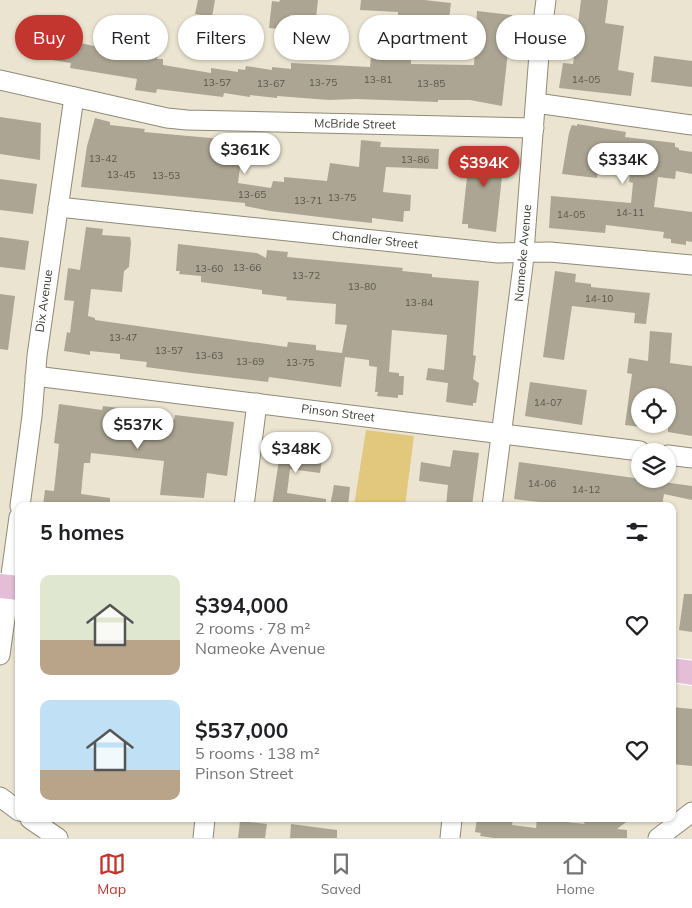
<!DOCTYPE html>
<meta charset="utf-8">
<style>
:root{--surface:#fff;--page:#f2f2f2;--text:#202124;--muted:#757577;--line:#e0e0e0;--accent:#c3352f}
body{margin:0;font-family:Mulish,sans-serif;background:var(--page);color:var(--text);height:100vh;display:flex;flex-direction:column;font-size:19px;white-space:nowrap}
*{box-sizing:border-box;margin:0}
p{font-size:16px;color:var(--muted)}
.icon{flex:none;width:28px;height:28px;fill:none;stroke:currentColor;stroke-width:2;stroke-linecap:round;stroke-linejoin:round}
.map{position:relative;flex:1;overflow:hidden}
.drawer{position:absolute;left:15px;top:502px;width:661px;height:320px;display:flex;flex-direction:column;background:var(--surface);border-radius:10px;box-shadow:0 1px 4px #0004}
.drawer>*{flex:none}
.hud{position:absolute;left:15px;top:15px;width:662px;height:45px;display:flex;gap:10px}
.tools{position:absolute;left:631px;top:388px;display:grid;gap:10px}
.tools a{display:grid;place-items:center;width:45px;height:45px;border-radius:50%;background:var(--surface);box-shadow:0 1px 4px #0004;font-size:25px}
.price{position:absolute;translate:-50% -42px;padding:0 11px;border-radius:18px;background:#fff;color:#222;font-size:16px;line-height:32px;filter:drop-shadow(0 1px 2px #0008)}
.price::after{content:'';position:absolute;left:50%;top:30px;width:15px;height:11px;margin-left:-8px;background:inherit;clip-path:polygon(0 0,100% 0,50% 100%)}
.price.on{background:var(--accent);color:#fff}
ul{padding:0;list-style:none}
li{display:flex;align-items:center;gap:15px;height:125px;padding:0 25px}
li span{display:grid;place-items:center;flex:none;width:140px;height:100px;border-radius:10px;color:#555}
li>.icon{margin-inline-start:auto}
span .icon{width:60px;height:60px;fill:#fffc;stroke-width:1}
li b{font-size:21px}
h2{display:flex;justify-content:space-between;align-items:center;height:60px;padding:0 25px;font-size:21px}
.chip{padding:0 18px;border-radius:22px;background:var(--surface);box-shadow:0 1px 4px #0004;font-size:18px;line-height:45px}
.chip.on{background:var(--accent);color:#fff}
.tab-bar{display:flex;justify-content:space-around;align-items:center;height:70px;border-top:1px solid var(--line);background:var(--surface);font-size:14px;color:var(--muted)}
.tab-bar a{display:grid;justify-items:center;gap:2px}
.tab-bar .on{color:var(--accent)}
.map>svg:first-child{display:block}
.green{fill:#e2c87c}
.building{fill:#aca593}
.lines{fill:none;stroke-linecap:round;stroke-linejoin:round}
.minor-casing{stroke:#8f8977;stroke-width:21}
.major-casing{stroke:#fff;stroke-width:26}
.minor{stroke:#fff;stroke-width:19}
.major{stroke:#e4bdd6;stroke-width:24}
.labels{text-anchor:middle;stroke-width:4;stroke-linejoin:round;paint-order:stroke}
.number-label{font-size:10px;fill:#5a574c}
.street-label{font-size:12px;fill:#3f3d35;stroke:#fff}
</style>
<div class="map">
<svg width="692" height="838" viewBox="0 0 692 838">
<rect width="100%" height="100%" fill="#ebe4d1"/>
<path class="green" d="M366 430 414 436 405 506H354Z"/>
<g class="building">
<path d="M198 0H215L212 17 195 14Z"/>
<path d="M280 0H318L316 18 290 15 288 30 269 28 272 1 279 2Z"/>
<path d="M361 0H424L451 3 449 19 423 15 422 21 398 18V12L360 10Z"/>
<path d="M581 0H608L605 23 624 26 618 70 634 73 631 96 559 88 563 63 573 64Z"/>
<path d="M477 11 512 15 502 106 470 100H438V102L356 99 329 100 277 96V98L250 95V97L224 93 223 97 157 89 156 93 135 90 137 79 70 68 71 63 33 57 37 34H40L42 23 60 26 58 38 121 52V48L158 53 157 59H163V65L211 73V68L238 72V69L245 70 246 66 272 70V67L291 69V63L370 67 371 57 411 60V64L474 65Z"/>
<path d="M654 56 692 61V87L651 82Z"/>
<path d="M0 117 41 123 40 160 0 154Z"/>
<path d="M95 118 110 122V125L145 129 144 132 222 139 223 136 237 137 235 158 241 159 238 183 271 188 273 181 284 182V177L327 181 330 163 359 167 361 140 381 142 380 147 439 149 438 169 386 167 383 192 411 195 410 211H404L403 222 372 218V223L353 221 270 211 245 206V203L81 187 87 146Z"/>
<path d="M577 124 626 132 625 137 675 143V147L679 148V150L692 152V174L676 171 675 179 658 177 654 207 692 212V242L686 241V245L671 243V239L663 238 664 232 606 225 605 233 549 228 551 196 631 203 633 183 629 182 632 157 600 153 597 178 562 174 569 133 572 125 577 126Z"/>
<path d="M487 146 505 148 496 232 468 228V224H462L470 148 487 149Z"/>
<path d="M0 179 37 184 33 214 0 210Z"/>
<path d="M86 227 103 229 102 235 130 237 131 242 129 267 124 271 122 292 91 289 88 316 95 318V320L287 347 288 342 316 345V350L342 353 347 325 335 324 336 304 286 300 287 297 262 294V290L201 282V276L179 274 180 271H176L178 244 257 253 266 258 267 250 288 252 287 257 403 268 402 271 432 274V277L479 281 473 355 476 356 473 379 479 383 476 403H473V406L446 402 448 383 426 380 428 368 444 370 447 335 392 330 389 372 399 373V376H404L403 395H398V398L377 396 378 392H375L377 367 369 366V360L345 357 341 387 269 377 268 382 191 373 146 367 147 362 120 359V354L90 351V355L64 351 67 332 70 333 74 301 64 300 68 268 80 270Z"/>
<path d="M0 237 29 241 25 270 0 267Z"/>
<path d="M555 271 576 274 575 282 591 284V287L650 293 646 324 634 323 635 313 572 306 564 360 543 357Z"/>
<path d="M0 294 15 296 8 350 0 349Z"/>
<path d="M650 331 672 333 670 363 692 366V436L668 432V396H640V427L625 425 632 374 627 373 629 358 648 361Z"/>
<path d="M530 382 587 390 582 425 525 416Z"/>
<path d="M59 404 102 410 103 406 128 409V413L174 420 175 415 234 422 227 476 207 473 204 498 160 495 164 461 91 453 90 463H84L81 494 110 498V506L43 505 45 490 54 491 59 444 54 443Z"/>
<path d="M282 440 308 444 309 451 323 454 320 473 290 469 287 493 326 499V506H272Z"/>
<path d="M453 450 479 453 472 506H446L448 485 419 481 421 462 450 467Z"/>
<path d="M519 462 692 486V500L664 494 662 506H573L514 499Z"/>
<path d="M334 485 350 487 348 506H330Z"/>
<path d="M684 594H692V632L679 630Z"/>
<path d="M672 707 692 709V766L672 764Z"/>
<path d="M477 819H513L512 825 536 828 537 819 585 824 581 819H630L617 829 627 830V838H494L480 836 481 833 475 832Z"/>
<path d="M240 821 267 824 265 838H238Z"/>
<path d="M291 824 337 830V838H290Z"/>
</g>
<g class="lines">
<g class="minor-casing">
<g id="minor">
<path d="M0 80 167 118 187 120 534 128"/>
<path d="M536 103 692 125"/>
<path d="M58 207 498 253 550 252 692 265"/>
<path d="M35 376 640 451"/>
<path d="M668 455 692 458"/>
<path d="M20 506 32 416 37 356 74 97"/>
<path d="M244 506 257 403"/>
<path d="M492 506 523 265 539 54 546 0"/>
<path d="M0 655 19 517"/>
<path d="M0 797 19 811"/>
<path d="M30 819 58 838"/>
<path d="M203 838 205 819"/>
<path d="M450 838 452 819"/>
<path d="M658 838 692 812"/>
</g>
</g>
<g class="major-casing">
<g id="major">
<path d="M0 586 19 588"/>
<path d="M672 670 692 673"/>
</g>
</g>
<use href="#minor" class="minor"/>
<use href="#major" class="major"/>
</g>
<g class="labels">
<g class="number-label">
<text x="378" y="83">13-81</text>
<text x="586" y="83">14-05</text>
<text x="217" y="86">13-57</text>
<text x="323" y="86">13-75</text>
<text x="271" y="87">13-67</text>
<text x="431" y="87">13-85</text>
<text x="103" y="162">13-42</text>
<text x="415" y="163">13-86</text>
<text x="121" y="178">13-45</text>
<text x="166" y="179">13-53</text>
<text x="252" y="198">13-65</text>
<text x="342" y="201">13-75</text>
<text x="308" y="204">13-71</text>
<text x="630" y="216">14-11</text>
<text x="571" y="218">14-05</text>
<text x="247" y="271">13-66</text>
<text x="209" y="272">13-60</text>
<text x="306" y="279">13-72</text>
<text x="362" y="290">13-80</text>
<text x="599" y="302">14-10</text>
<text x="419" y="306">13-84</text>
<text x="123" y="341">13-47</text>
<text x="169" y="354">13-57</text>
<text x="209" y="359">13-63</text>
<text x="250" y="365">13-69</text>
<text x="300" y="366">13-75</text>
<text x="548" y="406">14-07</text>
<text x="542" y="487">14-06</text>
<text x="586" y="493">14-12</text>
</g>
<g class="street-label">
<text transform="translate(355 124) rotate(1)" y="4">McBride Street</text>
<text transform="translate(375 240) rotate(6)" y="4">Chandler Street</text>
<text transform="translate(523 253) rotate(-85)" y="4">Nameoke Avenue</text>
<text transform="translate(44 301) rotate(-82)" y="4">Dix Avenue</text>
<text transform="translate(338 413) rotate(7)" y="4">Pinson Street</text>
</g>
</g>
</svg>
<div class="tools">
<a><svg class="icon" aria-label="locate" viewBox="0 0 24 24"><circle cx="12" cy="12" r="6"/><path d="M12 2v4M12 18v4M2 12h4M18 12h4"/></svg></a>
<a><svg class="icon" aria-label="layers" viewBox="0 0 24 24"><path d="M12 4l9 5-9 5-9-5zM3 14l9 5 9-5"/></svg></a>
</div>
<b class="price" style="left:245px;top:175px">$361K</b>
<b class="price" style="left:623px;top:185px">$334K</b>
<b class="price on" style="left:484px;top:188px">$394K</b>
<b class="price" style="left:138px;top:450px">$537K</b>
<b class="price" style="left:296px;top:474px">$348K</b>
<div class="hud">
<a class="chip on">Buy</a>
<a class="chip">Rent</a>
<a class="chip">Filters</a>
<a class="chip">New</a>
<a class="chip">Apartment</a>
<a class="chip">House</a>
</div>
<section class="drawer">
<h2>5 homes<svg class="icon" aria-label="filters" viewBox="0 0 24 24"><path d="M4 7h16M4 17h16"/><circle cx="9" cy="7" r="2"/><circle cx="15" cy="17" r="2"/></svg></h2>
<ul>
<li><span style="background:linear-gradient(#dfe7d0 65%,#b9a48a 0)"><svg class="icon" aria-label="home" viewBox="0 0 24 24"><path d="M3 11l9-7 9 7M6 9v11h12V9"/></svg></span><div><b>$394,000</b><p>2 rooms · 78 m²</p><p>Nameoke Avenue</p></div><svg class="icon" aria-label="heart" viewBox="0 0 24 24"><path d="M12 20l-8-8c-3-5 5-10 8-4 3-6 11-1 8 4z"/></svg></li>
<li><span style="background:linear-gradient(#bfe0f5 70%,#b9a48a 0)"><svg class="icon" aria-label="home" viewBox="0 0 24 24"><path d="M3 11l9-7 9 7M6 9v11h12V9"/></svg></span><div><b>$537,000</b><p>5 rooms · 138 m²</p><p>Pinson Street</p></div><svg class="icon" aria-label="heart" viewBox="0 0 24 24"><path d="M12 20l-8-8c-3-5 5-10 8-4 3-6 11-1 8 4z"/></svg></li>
</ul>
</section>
</div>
<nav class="tab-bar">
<a class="on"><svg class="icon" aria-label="map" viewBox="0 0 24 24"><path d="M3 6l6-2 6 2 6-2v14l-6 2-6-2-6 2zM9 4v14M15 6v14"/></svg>Map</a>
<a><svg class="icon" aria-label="saved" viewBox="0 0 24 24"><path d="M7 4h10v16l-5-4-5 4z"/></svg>Saved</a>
<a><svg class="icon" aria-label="home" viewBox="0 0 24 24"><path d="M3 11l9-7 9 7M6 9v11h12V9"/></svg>Home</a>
</nav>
